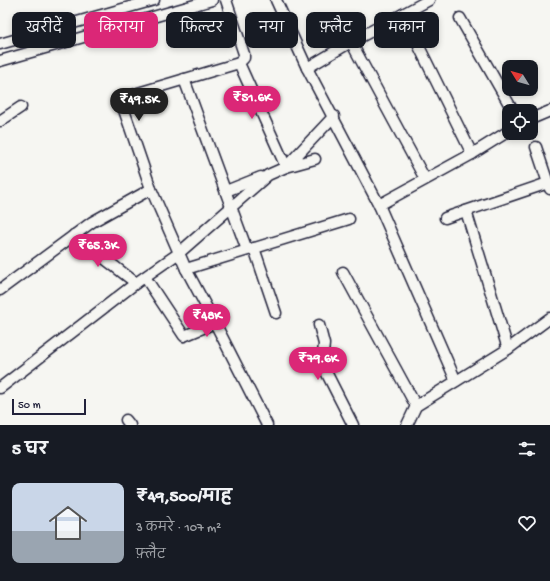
<!DOCTYPE html>
<html lang="hi">
<meta charset="utf-8">
<style>
:root{--surface:#171b24;--page:#20242c;--text:#f1f3f6;--muted:#9ea1a6;--line:#363941;--accent:#db2777}
body{margin:0;font-family:"Gochi Hand","Playpen Sans Deva",sans-serif;background:var(--page);color:var(--text);height:100vh;display:flex;flex-direction:column;font-size:15px;white-space:nowrap}
*{box-sizing:border-box;margin:0}
p{font-size:13px;color:var(--muted)}
.icon{flex:none;width:22px;height:22px;fill:none;stroke:currentColor;stroke-width:2;stroke-linecap:round;stroke-linejoin:round}
.map{position:relative;height:425px;overflow:hidden}
.side{display:flex;flex-direction:column;background:var(--surface);flex:1}
.side>*{flex:none}
.banner{position:absolute;left:12px;top:12px;width:526px;height:36px;display:flex;gap:8px}
.needle{width:26px;rotate:307deg}
.buttons{position:absolute;left:502px;top:60px;display:grid;gap:8px}
.buttons a{display:grid;place-items:center;width:36px;height:36px;border-radius:8px;background:var(--surface);box-shadow:0 2px 6px #0003;font-size:20px}
.scale{position:absolute;left:12px;bottom:10px;width:74px;box-sizing:border-box;padding-left:4px;border:2px solid #22223b;border-top:0;font-size:11px;line-height:14px;white-space:nowrap;color:#22223b;-webkit-text-stroke:3px #f6f6f2;paint-order:stroke}
.price{position:absolute;translate:-50% -34px;padding:0 9px;border-radius:14px;background:var(--accent);color:#fff;font-size:13px;line-height:26px;filter:drop-shadow(0 1px 2px #0008)}
.price::after{content:'';position:absolute;left:50%;top:24px;width:12px;height:9px;margin-left:-6px;background:inherit;clip-path:polygon(0 0,100% 0,50% 100%)}
.price.active{background:#222;color:#fff}
ul{padding:0;list-style:none}
li{display:flex;align-items:center;gap:12px;height:100px;padding:0 12px}
li+li{border-top:1px solid var(--line)}
li span{display:grid;place-items:center;flex:none;width:112px;height:80px;border-radius:8px;color:#555}
li>.icon{margin-inline-start:auto}
span .icon{width:48px;height:48px;fill:#fffc;stroke-width:1}
li b{font-size:17px}
h2{display:flex;justify-content:space-between;align-items:center;height:48px;padding:0 12px;font-size:17px}
.chip{padding:0 14px;border-radius:8px;background:var(--surface);box-shadow:0 2px 6px #0003;font-size:14px;line-height:36px}
.chip.active{background:var(--accent);color:#fff}
.map>svg:first-child{display:block}
.lines{fill:none;stroke-linecap:round;stroke-linejoin:round}
.minor-casing{stroke:#22223b;stroke-width:13}
.minor{stroke:#f6f6f2;stroke-width:10}
</style>
<div class="map">
<svg width="550" height="425" viewBox="0 0 550 425">
<rect width="100%" height="100%" fill="#f6f6f2"/>
<filter id="ink" filterUnits="userSpaceOnUse"><feTurbulence type="fractalNoise" baseFrequency=".025" numOctaves="2"/><feDisplacementMap in="SourceGraphic" scale="8" xChannelSelector="R" yChannelSelector="G"/><feConvolveMatrix kernelMatrix="1 2 1 2 8 2 1 2 1" color-interpolation-filters="sRGB"/></filter>
<g filter="url(#ink)">
<g class="lines">
<g class="minor-casing">
<g id="minor">
<path d="M276 0 307 68 379 205 456 381"/>
<path d="M403 14 472 154"/>
<path d="M460 18 513 111"/>
<path d="M351 42 425 179"/>
<path d="M0 44 154 0"/>
<path d="M0 61 212 0"/>
<path d="M239 63 286 167 315 159"/>
<path d="M307 68 351 42 429 0"/>
<path d="M184 79 247 250"/>
<path d="M531 119 550 111"/>
<path d="M0 121 21 107"/>
<path d="M536 147 550 189"/>
<path d="M226 191 261 177"/>
<path d="M379 205 472 154 509 131"/>
<path d="M466 211 508 349"/>
<path d="M445 218 548 183"/>
<path d="M74 235 136 283"/>
<path d="M254 248 276 313"/>
<path d="M186 269 349 219"/>
<path d="M343 272 416 406"/>
<path d="M145 277 184 336 215 323 267 425"/>
<path d="M0 290 92 222 151 189"/>
<path d="M215 323 186 269 151 189 124 110C125 99 129 97 138 93L239 63 244 58V54L226 0"/>
<path d="M319 325 324 344 322 363 324 368 353 425"/>
<path d="M0 388 136 283 179 253 268 175 286 167 334 116"/>
<path d="M126 420 130 425"/>
<path d="M407 425 416 406 508 349 550 318"/>
</g>
</g>
<use href="#minor" class="minor"/>
</g>
</g>
</svg>
<div class="buttons">
<a><svg class="needle" viewBox="-14 -14 28 28"><path d="M0-13l5 13h-10z" fill="#e53935"/><path d="M0 13l5-13h-10z" fill="#9ea1a6"/></svg></a>
<a><svg class="icon" aria-label="locate" viewBox="0 0 24 24"><circle cx="12" cy="12" r="6"/><path d="M12 2v4M12 18v4M2 12h4M18 12h4"/></svg></a>
</div>
<div class="scale">50 m</div>
<b class="price" style="left:252px;top:120px">₹51.6K</b>
<b class="price active" style="left:139px;top:122px">₹49.5K</b>
<b class="price" style="left:98px;top:268px">₹65.3K</b>
<b class="price" style="left:207px;top:338px">₹48K</b>
<b class="price" style="left:318px;top:381px">₹79.6K</b>
<div class="banner">
<a class="chip">खरीदें</a>
<a class="chip active">किराया</a>
<a class="chip">फ़िल्टर</a>
<a class="chip">नया</a>
<a class="chip">फ़्लैट</a>
<a class="chip">मकान</a>
</div>
</div>
<section class="side">
<h2>5 घर<svg class="icon" aria-label="filters" viewBox="0 0 24 24"><path d="M4 7h16M4 17h16"/><circle cx="9" cy="7" r="2"/><circle cx="15" cy="17" r="2"/></svg></h2>
<ul>
<li><span style="background:linear-gradient(#c9d6e8 60%,#9aa5b1 0)"><svg class="icon" aria-label="home" viewBox="0 0 24 24"><path d="M3 11l9-7 9 7M6 9v11h12V9"/></svg></span><div><b>₹49,500/माह</b><p>3 कमरे · 107 m²</p><p>फ़्लैट</p></div><svg class="icon" aria-label="heart" viewBox="0 0 24 24"><path d="M12 20l-8-8c-3-5 5-10 8-4 3-6 11-1 8 4z"/></svg></li>
</ul>
</section>
